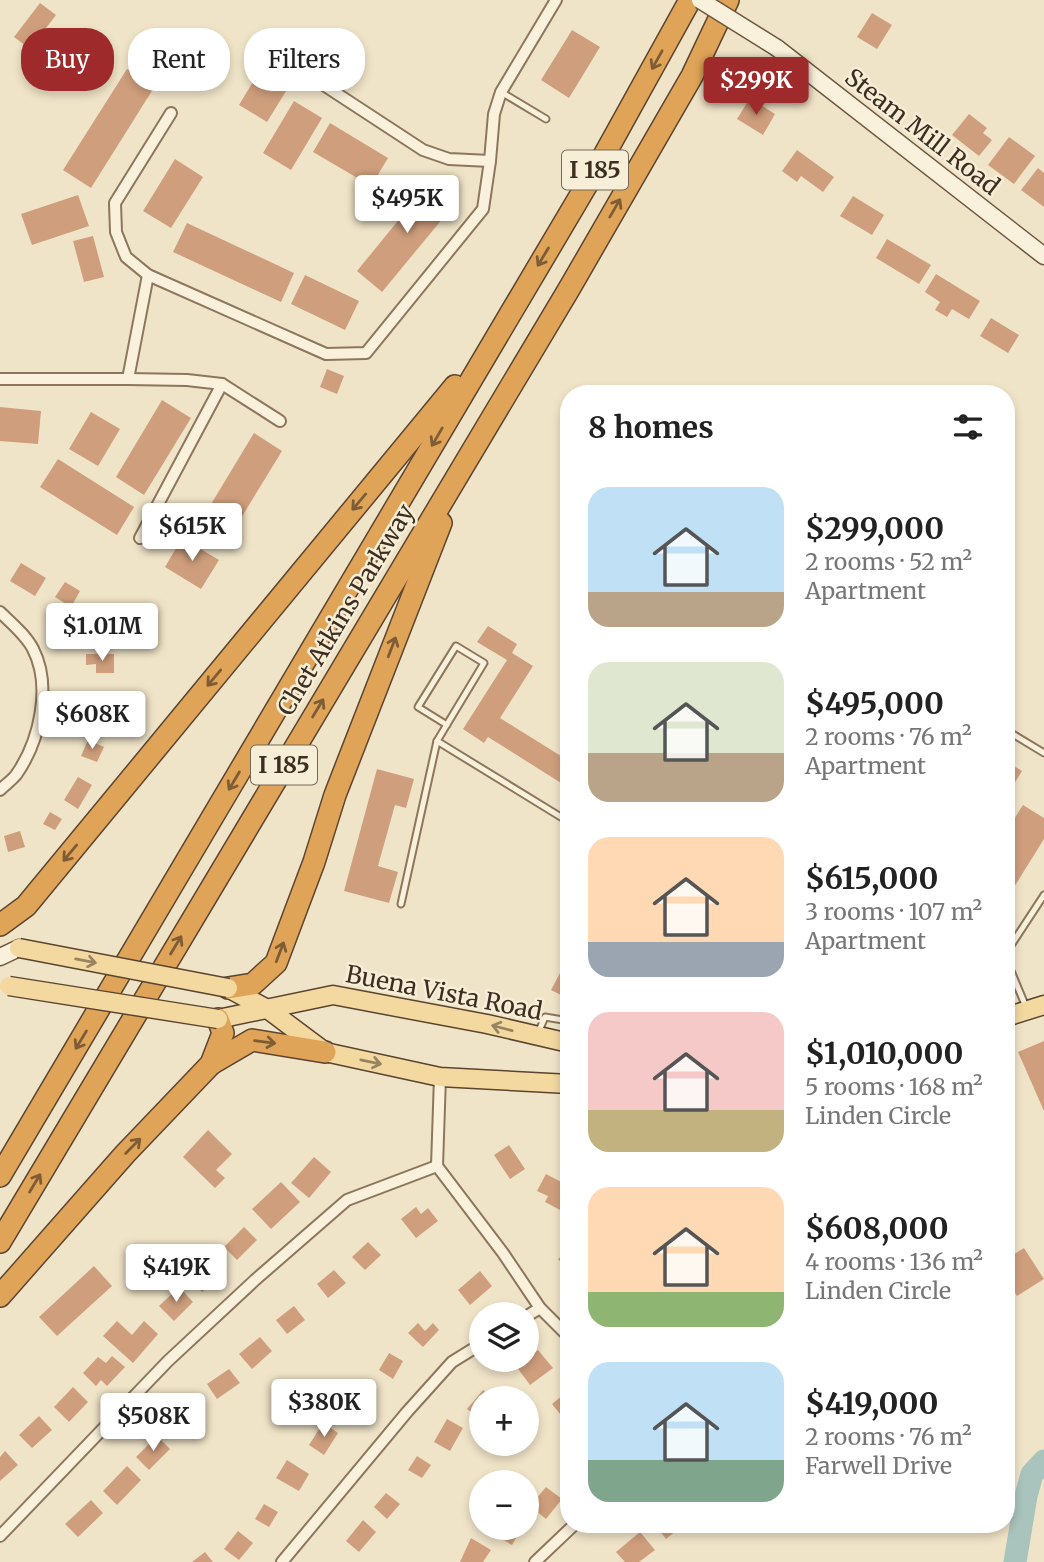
<!DOCTYPE html>
<meta charset="utf-8">
<style>
:root{--surface:#fff;--page:#f6f6f6;--text:#222;--muted:#767676;--accent:#9e2a2b}
body{margin:0;font-family:Merriweather,serif;background:var(--page);color:var(--text);height:100vh;display:flex;flex-direction:column;font-size:26px;white-space:nowrap}
*{box-sizing:border-box;margin:0}
p{font-size:23px;color:var(--muted)}
.icon{flex:none;width:38px;height:38px;fill:none;stroke:currentColor;stroke-width:2;stroke-linecap:round;stroke-linejoin:round}
.map{position:relative;flex:1;overflow:hidden}
.details{position:absolute;left:560px;top:385px;width:455px;height:1148px;display:flex;flex-direction:column;background:var(--surface);border-radius:28px;box-shadow:0 4px 10px #0003}
.details>*{flex:none}
.banner{position:absolute;left:21px;top:28px;width:434px;height:63px;display:flex;gap:14px}
.tools{position:absolute;left:469px;top:1302px;display:grid;gap:14px}
.tools a{display:grid;place-items:center;width:70px;height:70px;border-radius:50%;background:var(--surface);box-shadow:0 4px 10px #0003;font-size:35px}
.price{position:absolute;translate:-50% -60px;padding:0 16px;border-radius:7px;background:#fff;color:#222;font-size:23px;line-height:46px;filter:drop-shadow(0 2px 4px #0008)}
.price::after{content:'';position:absolute;left:50%;top:42px;width:21px;height:16px;margin-left:-10px;background:inherit;clip-path:polygon(0 0,100% 0,50% 100%)}
.price.selected{background:var(--accent);color:#fff}
ul{padding:0;list-style:none}
li{display:flex;align-items:center;gap:21px;height:175px;padding:0 28px}
li span{display:grid;place-items:center;flex:none;width:196px;height:140px;border-radius:21px;color:#555}
li>.icon{margin-inline-start:auto}
span .icon{width:84px;height:84px;fill:#fffc;stroke-width:1}
li b{font-size:30px}
h2{display:flex;justify-content:space-between;align-items:center;height:84px;padding:0 28px;font-size:30px}
.tag{padding:0 24px;border-radius:28px;background:var(--surface);box-shadow:0 4px 10px #0003;font-size:24px;line-height:63px}
.tag.selected{background:var(--accent);color:#fff}
.map>svg:first-child{display:block}
.lines{fill:none;stroke-linecap:round;stroke-linejoin:round}
.river{stroke:#a9c4bc;stroke-width:23}
.building{fill:#cf9f7d}
.lane-casing{stroke:#8d765c;stroke-width:9}
.street-casing{stroke:#8d765c;stroke-width:14}
.secondary-casing{stroke:#6f573f;stroke-width:19}
.primary-casing{stroke:#5b4430;stroke-width:21}
.highway-casing{stroke:#5b4430;stroke-width:24}
.lane{stroke:#faf1dc;stroke-width:5}
.street{stroke:#faf1dc;stroke-width:10}
.secondary{stroke:#faf1dc;stroke-width:16}
.primary{stroke:#f3d9a0;stroke-width:18}
.highway{stroke:#e0a458;stroke-width:21}
.secondary-bridge-casing{stroke:#6f573f;stroke-width:19;stroke-linecap:butt}
.primary-bridge-casing{stroke:#5b4430;stroke-width:21;stroke-linecap:butt}
.secondary-bridge{stroke:#faf1dc;stroke-width:16}
.primary-bridge{stroke:#f3d9a0;stroke-width:18}
.oneway{stroke:#7e5d36}
.oneway2{stroke:#988460}
.labels{text-anchor:middle;stroke-width:5;stroke-linejoin:round;paint-order:stroke}
.shield{fill:#f7eed8;stroke:#756857;stroke-width:2}
.shield-label{font-size:23px;font-weight:bold;fill:#3d2e20}
.street-label{font-size:24px;fill:#3d2e20;stroke:#f7eed8}
</style>
<div class="map">
<svg width="1044" height="1562" viewBox="0 0 1044 1562">
<rect width="100%" height="100%" fill="#f0e4c8"/>
<g class="lines">
<path class="river" d="M1015 1562 1026 1496 1032 1474 1044 1461"/>
</g>
<g class="building">
<path d="M40 3 56 15 30 49 14 37Z"/>
<path d="M872 13 892 25 877 49 857 37Z"/>
<path d="M572 30 600 47 569 98 541 80Z"/>
<path d="M275 45 304 62 267 122 239 105Z"/>
<path d="M127 69 155 86 91 188 63 170Z"/>
<path d="M750 98 775 114 763 135 737 119Z"/>
<path d="M294 101 322 118 291 170 263 153Z"/>
<path d="M969 114 987 128 983 133 992 140 979 156 952 135Z"/>
<path d="M330 123 388 158 371 186 313 152Z"/>
<path d="M1009 137 1035 156 1014 184 988 165Z"/>
<path d="M797 150 834 177 823 192 801 176 797 182 782 171Z"/>
<path d="M175 159 203 177 171 228 143 211Z"/>
<path d="M1038 168 1044 173V207L1021 190Z"/>
<path d="M432 179 458 200 382 292 357 271Z"/>
<path d="M78 195 89 226 32 245 21 214Z"/>
<path d="M853 196 884 215 872 235 840 216Z"/>
<path d="M187 223 294 273 281 302 173 252Z"/>
<path d="M93 236 104 277 84 282 73 241Z"/>
<path d="M887 239 931 265 919 284 876 258Z"/>
<path d="M936 274 980 301 969 319 952 309 947 317 935 310 940 302 925 292Z"/>
<path d="M305 275 359 301 345 330 291 304Z"/>
<path d="M991 318 1019 335 1008 353 980 336Z"/>
<path d="M327 369 344 376 337 394 320 387Z"/>
<path d="M162 400 191 418 144 495 116 477Z"/>
<path d="M0 407 41 411 38 444 0 441Z"/>
<path d="M91 412 120 429 98 466 69 449Z"/>
<path d="M254 433 282 451 224 546 196 529Z"/>
<path d="M58 459 134 507 117 535 40 487Z"/>
<path d="M182 538 219 560 201 589 165 567Z"/>
<path d="M21 563 46 578 35 596 10 581Z"/>
<path d="M65 582 80 591 71 607 55 597Z"/>
<path d="M106 611 114 626 90 638 82 623Z"/>
<path d="M488 626 517 644 512 653 533 666 500 718 569 761V788L488 737 484 743 463 729 507 660 477 642Z"/>
<path d="M86 654H114V673H96V664L86 665Z"/>
<path d="M88 740 104 747 97 762 81 756Z"/>
<path d="M1006 761 1022 771 1006 797Z"/>
<path d="M377 769 414 779 406 808 395 805 378 866 398 872 389 903 344 891Z"/>
<path d="M78 777 92 785 78 809 64 800Z"/>
<path d="M1023 805 1044 818V839L1006 900V832Z"/>
<path d="M50 812 62 819 55 830 43 824Z"/>
<path d="M20 831 25 847 8 852 4 836Z"/>
<path d="M569 956V999L551 990Z"/>
<path d="M1044 1041V1111L1018 1052Z"/>
<path d="M208 1130 232 1154 216 1170 225 1178 215 1188 183 1157Z"/>
<path d="M509 1145 525 1169 510 1179 494 1155Z"/>
<path d="M314 1157 331 1172 309 1198 291 1183Z"/>
<path d="M546 1174 569 1186V1199L562 1211 545 1202 548 1196 537 1191Z"/>
<path d="M281 1182 300 1202 271 1229 252 1209Z"/>
<path d="M416 1207 421 1214 428 1208 438 1221 416 1238 401 1219Z"/>
<path d="M244 1227 257 1240 237 1260 224 1247Z"/>
<path d="M368 1242 381 1255 365 1270 352 1257Z"/>
<path d="M1024 1248 1044 1279 1017 1296 1006 1279V1259Z"/>
<path d="M569 1250V1272L558 1259Z"/>
<path d="M215 1257 227 1271 202 1292 185 1273 203 1258 208 1264Z"/>
<path d="M94 1266 112 1286 57 1336 39 1317Z"/>
<path d="M334 1270 346 1283 328 1298 317 1284Z"/>
<path d="M480 1271 492 1286 470 1305 458 1290Z"/>
<path d="M179 1287 193 1302 174 1321 159 1306Z"/>
<path d="M294 1306 305 1320 287 1334 276 1320Z"/>
<path d="M117 1321 132 1335 144 1321 158 1334 133 1363 103 1336Z"/>
<path d="M418 1323 425 1331 433 1323 439 1330 423 1347 408 1333Z"/>
<path d="M260 1337 272 1351 252 1369 239 1354Z"/>
<path d="M538 1350 553 1368 530 1385 516 1366Z"/>
<path d="M389 1353 403 1361 393 1379 379 1370Z"/>
<path d="M112 1356 125 1367 107 1386 101 1380 96 1386 83 1373 98 1357 106 1363Z"/>
<path d="M229 1369 240 1383 217 1399 207 1384Z"/>
<path d="M73 1387 88 1402 69 1422 54 1407Z"/>
<path d="M355 1387 371 1397 357 1420 341 1411Z"/>
<path d="M483 1390 493 1398H481V1420L467 1409Z"/>
<path d="M569 1390V1414L564 1419 552 1404Z"/>
<path d="M188 1406 201 1419 183 1435 171 1421Z"/>
<path d="M39 1416 52 1430 32 1448 19 1435Z"/>
<path d="M447 1419 463 1428 450 1451 434 1442Z"/>
<path d="M323 1423 338 1433 324 1455 309 1445Z"/>
<path d="M157 1436 170 1449 149 1470 136 1457Z"/>
<path d="M5 1451 18 1465 0 1481V1457Z"/>
<path d="M417 1456 431 1465 422 1478 408 1470Z"/>
<path d="M287 1460 309 1474 299 1491 276 1478Z"/>
<path d="M127 1466 141 1480 117 1505 103 1491Z"/>
<path d="M546 1487 562 1499 546 1519 530 1506Z"/>
<path d="M386 1493 400 1504 387 1519 374 1507Z"/>
<path d="M91 1500 103 1513 78 1537 65 1524Z"/>
<path d="M264 1504 278 1512 269 1527 255 1519Z"/>
<path d="M363 1520 376 1532 359 1552 346 1541Z"/>
<path d="M654 1524H678L681 1527 666 1539Z"/>
<path d="M499 1528H522L512 1545 495 1535Z"/>
<path d="M238 1531 253 1543 239 1560 224 1549Z"/>
<path d="M640 1532 655 1550 639 1562H625L616 1552Z"/>
<path d="M471 1538 491 1550 483 1562H460Z"/>
<path d="M205 1552 213 1562H192Z"/>
</g>
<g class="lines">
<g class="lane-casing">
<g id="lane">
<path d="M501 92 546 119"/>
<path d="M447 725 418 707 456 646 484 663 437 741 569 822"/>
<path d="M1006 730 1044 753"/>
<path d="M401 904 437 741"/>
<path d="M1006 953 1044 895"/>
<path d="M1006 959 1026 1007"/>
<path d="M538 1033 545 1017 569 1021"/>
</g>
</g>
<g class="street-casing">
<g id="street">
<path d="M313 78 423 150 449 159 490 161"/>
<path d="M171 113 115 203 116 232 126 257 148 275 326 354 366 353 483 209 490 161 494 114 501 92 556 0"/>
<path d="M0 379H128L187 380 222 384 280 421"/>
<path d="M128 379 148 275"/>
<path d="M140 538 222 384"/>
<path d="M0 612C11 623 26 635 33 649 52 686 40 741 16 775 12 780 5 785 0 790"/>
<path d="M440 1077 437 1166 503 1253 540 1308 569 1337"/>
<path d="M527 1316 540 1308"/>
<path d="M0 1536 168 1361 255 1280 347 1200 437 1166"/>
<path d="M282 1562 407 1412 452 1362 481 1344"/>
<path d="M535 1562 575 1524"/>
</g>
</g>
<g class="secondary-casing">
<g id="secondary">
<path d="M777 48 1044 256"/>
<path d="M0 957 19 948"/>
</g>
</g>
<g class="primary-casing">
<g id="primary">
<path d="M228 988 269 1010 325 1052 440 1077 569 1084"/>
<path d="M1006 1017 1044 1005"/>
<path d="M218 1019 333 995 487 1024 569 1043"/>
</g>
</g>
<g class="highway-casing">
<g id="highway">
<path d="M0 925 26 906 455 386"/>
<path d="M228 988 253 984 276 963 314 862 335 795 441 523"/>
<path d="M211 1064 252 1040 325 1052"/>
<path d="M0 1176 602 159 690 0"/>
<path d="M0 1242 569 289 692 76 728 0"/>
<path d="M0 1296 125 1154 211 1064 223 1033 218 1019"/>
</g>
</g>
<use href="#lane" class="lane"/>
<use href="#street" class="street"/>
<use href="#secondary" class="secondary"/>
<use href="#primary" class="primary"/>
<use href="#highway" class="highway"/>
<g class="secondary-bridge-casing">
<path id="secondary-bridge" d="M700 0 777 48"/>
</g>
<g class="primary-bridge-casing">
<g id="primary-bridge">
<path d="M19 948 228 988"/>
<path d="M9 986 218 1019"/>
</g>
</g>
<use href="#secondary-bridge" class="secondary-bridge"/>
<use href="#primary-bridge" class="primary-bridge"/>
</g>
<defs><path id="oneway-shaft" d="M-6 0H5M1.5-3L5.5 0L1.5 3" fill="none" stroke-width="1.6" stroke-linecap="round" stroke-linejoin="round" transform="scale(1.75)"/></defs>
<g class="oneway">
<use href="#oneway-shaft" transform="translate(657 60) rotate(119)"/>
<use href="#oneway-shaft" transform="translate(615 208) rotate(-60)"/>
<use href="#oneway-shaft" transform="translate(543 257) rotate(121)"/>
<use href="#oneway-shaft" transform="translate(437 437) rotate(120)"/>
<use href="#oneway-shaft" transform="translate(359 502) rotate(130)"/>
<use href="#oneway-shaft" transform="translate(392 647) rotate(-69)"/>
<use href="#oneway-shaft" transform="translate(214 678) rotate(130)"/>
<use href="#oneway-shaft" transform="translate(318 708) rotate(-59)"/>
<use href="#oneway-shaft" transform="translate(234 781) rotate(121)"/>
<use href="#oneway-shaft" transform="translate(70 853) rotate(130)"/>
<use href="#oneway-shaft" transform="translate(176 945) rotate(-59)"/>
<use href="#oneway-shaft" transform="translate(280 952) rotate(-69)"/>
<use href="#oneway-shaft" transform="translate(81 1040) rotate(121)"/>
<use href="#oneway-shaft" transform="translate(265 1042) rotate(7)"/>
<use href="#oneway-shaft" transform="translate(133 1146) rotate(-45)"/>
<use href="#oneway-shaft" transform="translate(35 1183) rotate(-59)"/>
</g>
<g class="oneway2">
<use href="#oneway-shaft" transform="translate(86 961) rotate(11)"/>
<use href="#oneway-shaft" transform="translate(502 1028) rotate(-165)"/>
<use href="#oneway-shaft" transform="translate(371 1062) rotate(12)"/>
</g>
<g class="labels">
<g class="shield">
<rect x="562" y="150.5" width="66" height="39" rx="5"/>
<rect x="251" y="745.5" width="66" height="39" rx="5"/>
</g>
<g class="shield-label">
<text x="595" y="178">I 185</text>
<text x="284" y="773">I 185</text>
</g>
<g class="street-label">
<text transform="translate(922 132) rotate(38)" y="8">Steam Mill Road</text>
<text transform="translate(346 610) rotate(-59)" y="8">Chet Atkins Parkway</text>
<text transform="translate(444 993) rotate(11)" y="8">Buena Vista Road</text>
</g>
</g>
</svg>
<div class="tools">
<a><svg class="icon" aria-label="layers" viewBox="0 0 24 24"><path d="M12 4l9 5-9 5-9-5zM3 14l9 5 9-5"/></svg></a>
<a>+</a>
<a>−</a>
</div>
<b class="price selected" style="left:756px;top:117px">$299K</b>
<b class="price" style="left:407px;top:235px">$495K</b>
<b class="price" style="left:192px;top:563px">$615K</b>
<b class="price" style="left:102px;top:663px">$1.01M</b>
<b class="price" style="left:92px;top:751px">$608K</b>
<b class="price" style="left:176px;top:1304px">$419K</b>
<b class="price" style="left:324px;top:1439px">$380K</b>
<b class="price" style="left:153px;top:1453px">$508K</b>
<div class="banner">
<a class="tag selected">Buy</a>
<a class="tag">Rent</a>
<a class="tag">Filters</a>
</div>
<section class="details">
<h2>8 homes<svg class="icon" aria-label="filters" viewBox="0 0 24 24"><path d="M4 7h16M4 17h16"/><circle cx="9" cy="7" r="2"/><circle cx="15" cy="17" r="2"/></svg></h2>
<ul>
<li><span style="background:linear-gradient(#bfe0f5 75%,#b9a48a 0)"><svg class="icon" aria-label="home" viewBox="0 0 24 24"><path d="M3 11l9-7 9 7M6 9v11h12V9"/></svg></span><div><b>$299,000</b><p>2 rooms · 52 m²</p><p>Apartment</p></div></li>
<li><span style="background:linear-gradient(#dfe7d0 65%,#b9a48a 0)"><svg class="icon" aria-label="home" viewBox="0 0 24 24"><path d="M3 11l9-7 9 7M6 9v11h12V9"/></svg></span><div><b>$495,000</b><p>2 rooms · 76 m²</p><p>Apartment</p></div></li>
<li><span style="background:linear-gradient(#ffd9b3 75%,#9aa5b1 0)"><svg class="icon" aria-label="home" viewBox="0 0 24 24"><path d="M3 11l9-7 9 7M6 9v11h12V9"/></svg></span><div><b>$615,000</b><p>3 rooms · 107 m²</p><p>Apartment</p></div></li>
<li><span style="background:linear-gradient(#f6c9c9 70%,#c2b280 0)"><svg class="icon" aria-label="home" viewBox="0 0 24 24"><path d="M3 11l9-7 9 7M6 9v11h12V9"/></svg></span><div><b>$1,010,000</b><p>5 rooms · 168 m²</p><p>Linden Circle</p></div></li>
<li><span style="background:linear-gradient(#ffd9b3 75%,#8fb573 0)"><svg class="icon" aria-label="home" viewBox="0 0 24 24"><path d="M3 11l9-7 9 7M6 9v11h12V9"/></svg></span><div><b>$608,000</b><p>4 rooms · 136 m²</p><p>Linden Circle</p></div></li>
<li><span style="background:linear-gradient(#bfe0f5 70%,#7fa58c 0)"><svg class="icon" aria-label="home" viewBox="0 0 24 24"><path d="M3 11l9-7 9 7M6 9v11h12V9"/></svg></span><div><b>$419,000</b><p>2 rooms · 76 m²</p><p>Farwell Drive</p></div></li>
</ul>
</section>
</div>
